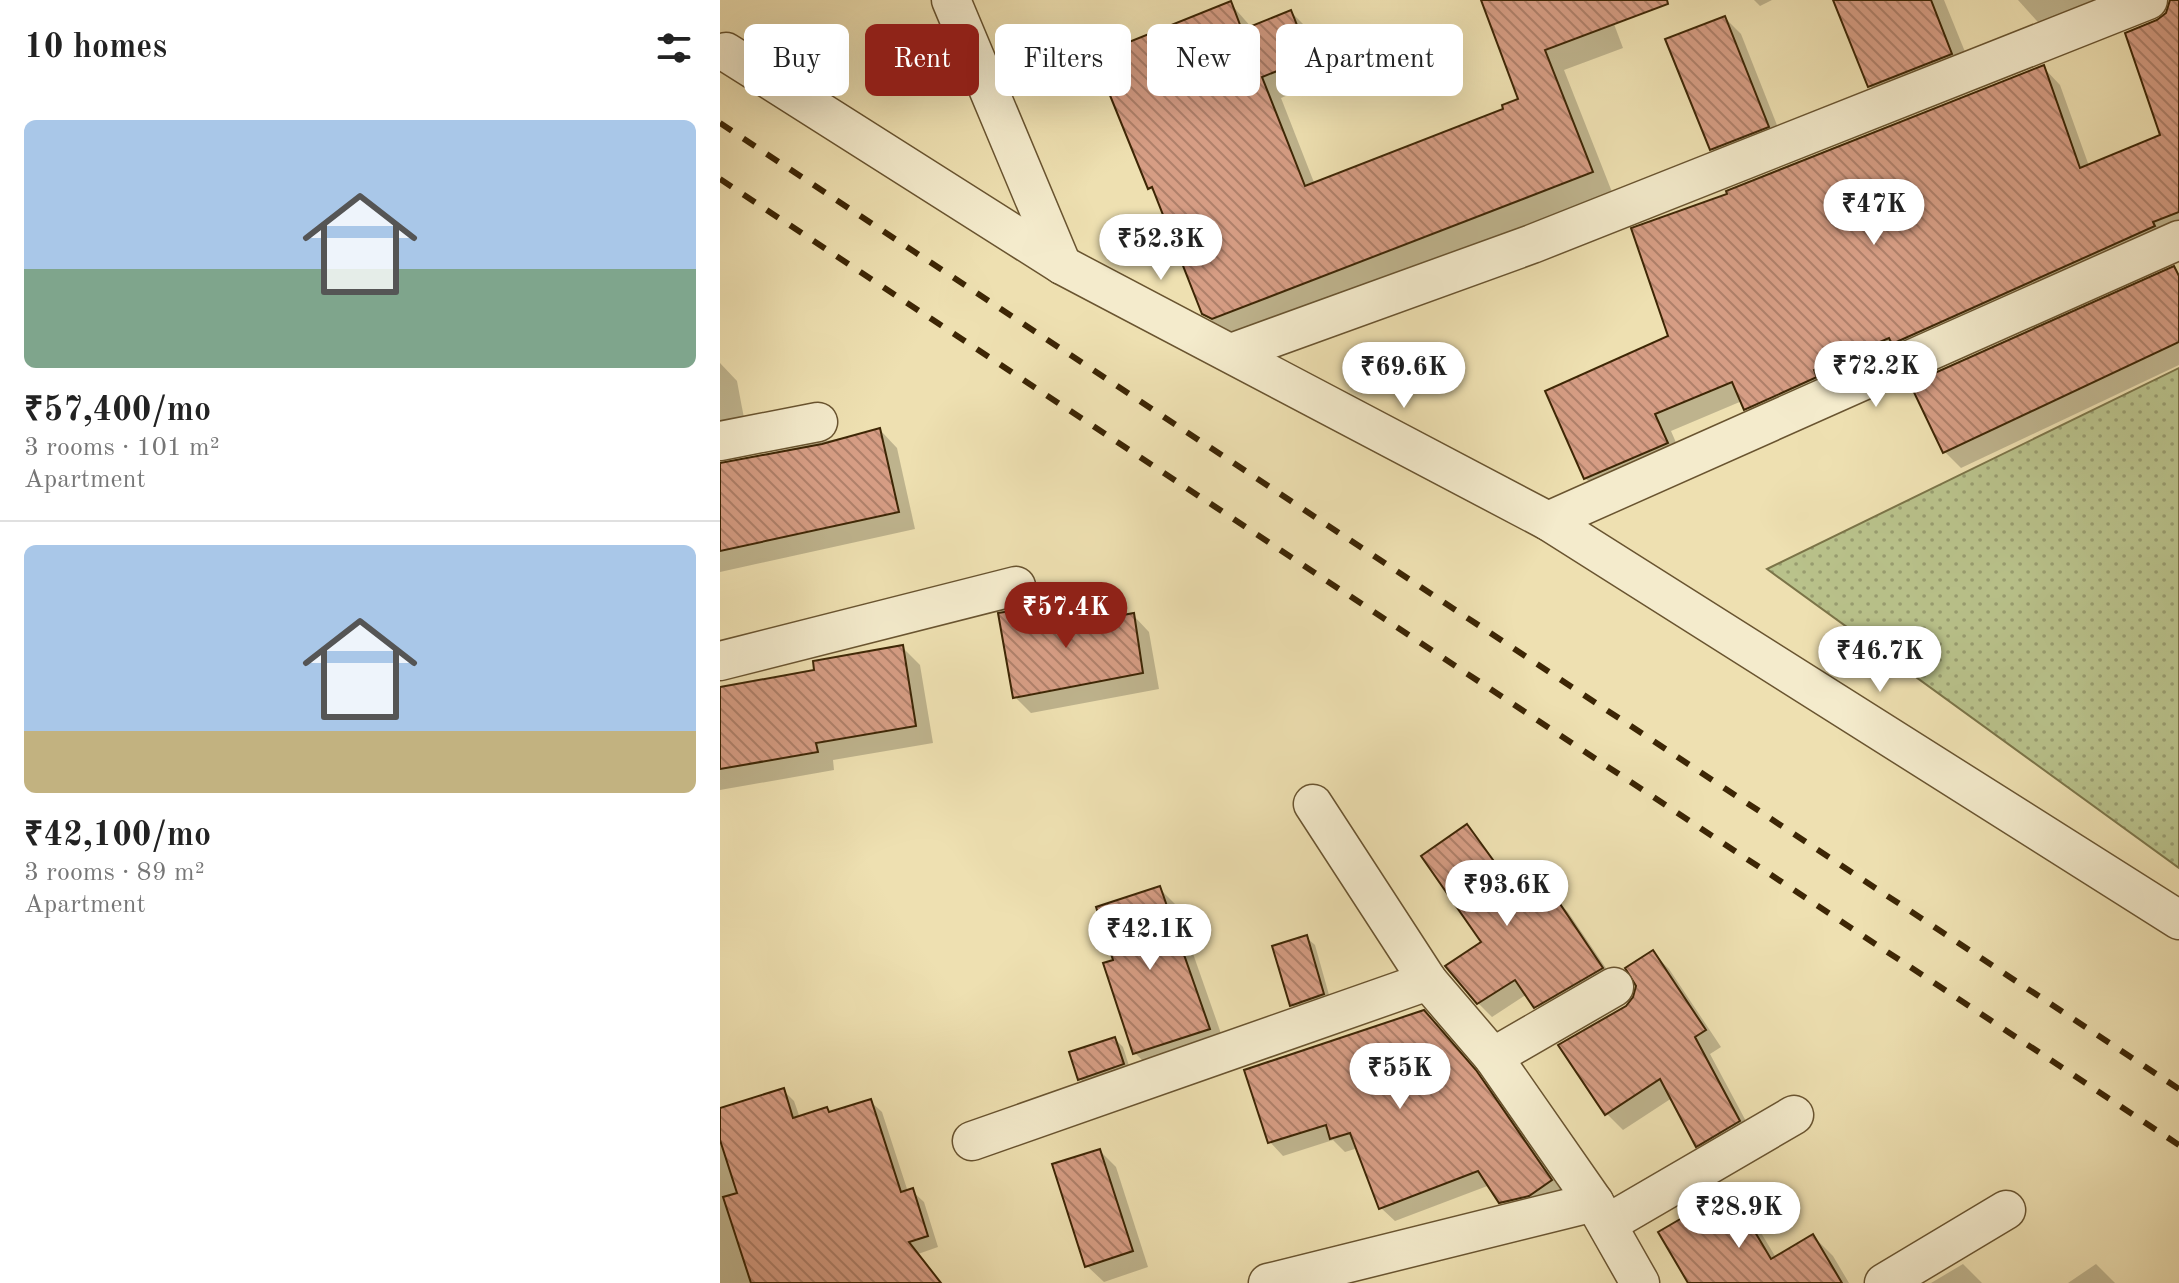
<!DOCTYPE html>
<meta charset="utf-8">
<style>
:root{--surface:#fff;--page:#f6f6f6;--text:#222;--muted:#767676;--line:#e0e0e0;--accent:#8f2418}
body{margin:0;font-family:"Old Standard TT",serif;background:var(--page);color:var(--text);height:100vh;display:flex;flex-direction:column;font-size:30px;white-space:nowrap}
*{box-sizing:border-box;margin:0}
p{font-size:26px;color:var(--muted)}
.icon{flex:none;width:44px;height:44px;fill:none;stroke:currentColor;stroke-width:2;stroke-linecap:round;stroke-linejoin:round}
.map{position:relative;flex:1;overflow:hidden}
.sheet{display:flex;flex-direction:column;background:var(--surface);width:720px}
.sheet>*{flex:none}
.banner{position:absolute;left:24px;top:24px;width:760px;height:72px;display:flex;gap:16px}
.price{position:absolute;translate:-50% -68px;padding:0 18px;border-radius:28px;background:#fff;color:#222;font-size:26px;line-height:52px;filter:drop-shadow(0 2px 4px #0008)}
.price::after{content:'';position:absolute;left:50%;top:48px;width:24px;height:18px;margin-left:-12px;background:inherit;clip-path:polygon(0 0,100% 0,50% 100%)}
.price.active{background:var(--accent);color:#fff}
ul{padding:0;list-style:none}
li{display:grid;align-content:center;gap:16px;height:424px;padding:0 24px}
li+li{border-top:2px solid var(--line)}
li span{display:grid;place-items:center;height:248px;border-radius:12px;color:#555}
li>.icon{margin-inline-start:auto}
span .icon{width:144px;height:144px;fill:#fffc;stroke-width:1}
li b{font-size:34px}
h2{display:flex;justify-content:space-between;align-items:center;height:96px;padding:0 24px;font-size:34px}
.chip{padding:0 28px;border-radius:12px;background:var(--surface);box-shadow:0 8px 32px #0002;font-size:28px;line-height:72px}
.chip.active{background:var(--accent);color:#fff}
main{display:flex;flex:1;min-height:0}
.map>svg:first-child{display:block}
.grass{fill:url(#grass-dots);stroke:#7b7448;stroke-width:2}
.shadow{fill:#0003}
.building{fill:url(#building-back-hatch);stroke:#3d2605;stroke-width:2}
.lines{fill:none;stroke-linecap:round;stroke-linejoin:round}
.street-casing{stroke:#695430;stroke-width:41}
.street{stroke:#f4ebcc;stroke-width:38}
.rail{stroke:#3d2605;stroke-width:6;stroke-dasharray:14 14;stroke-linecap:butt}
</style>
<main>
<section class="sheet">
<h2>10 homes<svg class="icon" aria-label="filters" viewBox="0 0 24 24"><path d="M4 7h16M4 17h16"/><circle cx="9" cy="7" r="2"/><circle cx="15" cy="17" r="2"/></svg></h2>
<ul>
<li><span style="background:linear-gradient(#a9c7e8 60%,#7fa58c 0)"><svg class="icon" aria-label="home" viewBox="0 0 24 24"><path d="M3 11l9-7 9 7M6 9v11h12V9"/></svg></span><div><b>₹57,400/mo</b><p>3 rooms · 101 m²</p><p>Apartment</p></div></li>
<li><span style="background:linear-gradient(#a9c7e8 75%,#c2b280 0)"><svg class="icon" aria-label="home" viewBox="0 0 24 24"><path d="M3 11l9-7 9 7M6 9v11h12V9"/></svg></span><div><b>₹42,100/mo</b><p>3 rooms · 89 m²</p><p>Apartment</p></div></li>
</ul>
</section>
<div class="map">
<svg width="1459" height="1283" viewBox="0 0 1459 1283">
<defs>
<pattern id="grass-dots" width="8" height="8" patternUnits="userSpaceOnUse" patternTransform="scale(2)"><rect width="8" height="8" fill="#b9c28b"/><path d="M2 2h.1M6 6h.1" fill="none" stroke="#989d70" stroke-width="1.8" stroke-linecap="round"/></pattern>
<pattern id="building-back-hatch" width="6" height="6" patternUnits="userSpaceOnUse" patternTransform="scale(2)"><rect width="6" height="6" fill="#d69d84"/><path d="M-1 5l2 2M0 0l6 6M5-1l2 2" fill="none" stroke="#af806a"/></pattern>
</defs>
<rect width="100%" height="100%" fill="#eee0b1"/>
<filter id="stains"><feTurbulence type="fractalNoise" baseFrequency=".0025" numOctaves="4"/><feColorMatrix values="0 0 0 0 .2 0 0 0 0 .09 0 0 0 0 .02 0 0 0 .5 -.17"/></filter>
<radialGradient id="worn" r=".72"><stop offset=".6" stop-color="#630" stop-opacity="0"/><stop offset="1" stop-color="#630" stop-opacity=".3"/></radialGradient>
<path class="grass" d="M1459 368V868L1047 569Z"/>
<g class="shadow">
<path d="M763 0H885L903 48 844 70 892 192 514 339 505 334 484 313 438 197 430 188 510 3 532 28 571 12 591 32 609 78 561 98 595 185 786 110 801 100Z"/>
<path d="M1034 0H1052L1040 6Z"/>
<path d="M1115 0H1224L1256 79 1175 111 1150 86Z"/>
<path d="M1298 0H1374L1378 9 1325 30Z"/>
<path d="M1459 12V235L1043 426 1022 401 951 431 964 461 883 495 865 478 951 337 1010 195 1323 67 1340 85 1369 166 1443 137Z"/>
<path d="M1005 18 1021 34 1064 143 1008 165 991 149Z"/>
<path d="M1454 269 1459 274V365L1241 468 1224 451Z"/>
<path d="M0 363 17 381 27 434 0 446Z"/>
<path d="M160 430 177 448 195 529 0 572V463Z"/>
<path d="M333 606 350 626 413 615 429 632 439 689 311 713 295 697Z"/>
<path d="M182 647 200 665 213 743 113 760 114 770 0 790V688L97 672Z"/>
<path d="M746 826 813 912 834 898 848 912 896 983 830 1021 807 994 772 1017 758 1003 764 942Z"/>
<path d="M440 889 456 905 505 1045 431 1069 415 1053 395 961Z"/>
<path d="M587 938 595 945 611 1002 579 1013 571 1005Z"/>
<path d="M933 953 949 969 1001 1047 990 1054 1035 1138 994 1162 978 1145 952 1098 903 1130 887 1114 907 1007 915 998Z"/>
<path d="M717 1026 769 1086 844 1194 794 1215 770 1185 675 1221 661 1208 638 1148 625 1152 613 1140 563 1156 550 1142Z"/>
<path d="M395 1039 403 1047 411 1072 368 1087 360 1079 351 1054Z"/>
<path d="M63 1090 74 1101 80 1118 111 1114 150 1101 162 1112 188 1192 192 1191 204 1202 218 1247 198 1254 221 1283H0V1110Z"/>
<path d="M380 1151 396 1167 428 1267 384 1282 367 1266Z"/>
<path d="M1009 1193 1029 1213 1055 1256 1093 1236 1113 1256 1129 1283H971Z"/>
<path d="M1243 1264 1262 1283H1211Z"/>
<path d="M1376 1264 1395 1283H1348Z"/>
</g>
<g class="building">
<path d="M761 0H947L948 4 825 50 873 172 492 319 482 314 432 187 428 189 374 56 511 1 522 30 571 10 590 58 542 77 585 186 783 109 782 105 798 99Z"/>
<path d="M1113 0H1211L1232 54 1148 87Z"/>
<path d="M1450 0H1459V212L1433 222 1435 226 1172 344 1169 338 1094 370 1097 377 1024 410 1012 382 935 414 948 443 864 479 825 391 948 336 911 228 1007 194 1006 191 1324 65 1360 168 1440 135 1405 33 1437 20 1446 13Z"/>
<path d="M1005 16 1049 127 990 150 945 39Z"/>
<path d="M1454 266 1459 276V342L1223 453 1190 384Z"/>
<path d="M160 428 179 512 0 551V463L102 444Z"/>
<path d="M333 604 337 627 414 613 423 673 293 698 278 613Z"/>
<path d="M183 645 196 726 96 743 98 752 0 769V687L94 670 93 661Z"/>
<path d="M747 824 810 911 834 895 883 968 814 1008 795 980 757 1004 725 966 761 942 701 856Z"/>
<path d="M440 886 490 1029 413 1054 383 963 393 960 376 907Z"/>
<path d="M587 935 604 994 570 1006 552 946Z"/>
<path d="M933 950 986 1030 975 1037 1020 1121 976 1147 940 1079 885 1115 838 1045 906 1006 913 997 916 986 905 968Z"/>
<path d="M704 1010 756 1070 832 1180 809 1196 779 1203 758 1171 659 1209 630 1133 610 1139 606 1125 548 1143 524 1070Z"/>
<path d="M395 1037 404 1064 358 1080 349 1052Z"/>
<path d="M64 1088 73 1118 107 1107 109 1112 151 1099 181 1192 193 1188 208 1236 189 1242 221 1283H31L3 1197 17 1193 0 1140V1108Z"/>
<path d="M380 1149 413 1251 365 1267 332 1164Z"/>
<path d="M1010 1190 1051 1259 1093 1234 1122 1283H968L938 1232Z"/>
</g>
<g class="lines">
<g class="street-casing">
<g id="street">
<path d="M231 0 342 265"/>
<path d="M6 52 342 265 828 521 1459 920"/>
<path d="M511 353 812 244 1428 0"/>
<path d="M0 441 98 422"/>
<path d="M828 521 1459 240"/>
<path d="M0 661 296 586"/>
<path d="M593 804 708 981 773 1057 874 1202 920 1283"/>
<path d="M773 1057 894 987"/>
<path d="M252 1141 708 981"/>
<path d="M887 1224 1074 1115"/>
<path d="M548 1283 874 1202"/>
<path d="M1164 1283 1286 1210"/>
</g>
</g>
<use href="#street" class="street"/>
<g class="rail">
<path d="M0 123 1459 1089"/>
<path d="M0 179 1459 1145"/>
</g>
</g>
<rect width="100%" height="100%" filter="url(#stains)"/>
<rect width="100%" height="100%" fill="url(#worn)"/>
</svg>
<b class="price" style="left:1154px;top:247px">₹47K</b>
<b class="price" style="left:441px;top:282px">₹52.3K</b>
<b class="price" style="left:1156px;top:409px">₹72.2K</b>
<b class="price" style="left:684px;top:410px">₹69.6K</b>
<b class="price active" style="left:346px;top:650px">₹57.4K</b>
<b class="price" style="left:1160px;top:694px">₹46.7K</b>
<b class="price" style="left:787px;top:928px">₹93.6K</b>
<b class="price" style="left:430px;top:972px">₹42.1K</b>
<b class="price" style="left:680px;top:1111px">₹55K</b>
<b class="price" style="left:1019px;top:1250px">₹28.9K</b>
<div class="banner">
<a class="chip">Buy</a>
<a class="chip active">Rent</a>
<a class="chip">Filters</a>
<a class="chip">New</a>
<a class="chip">Apartment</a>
</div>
</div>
</main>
